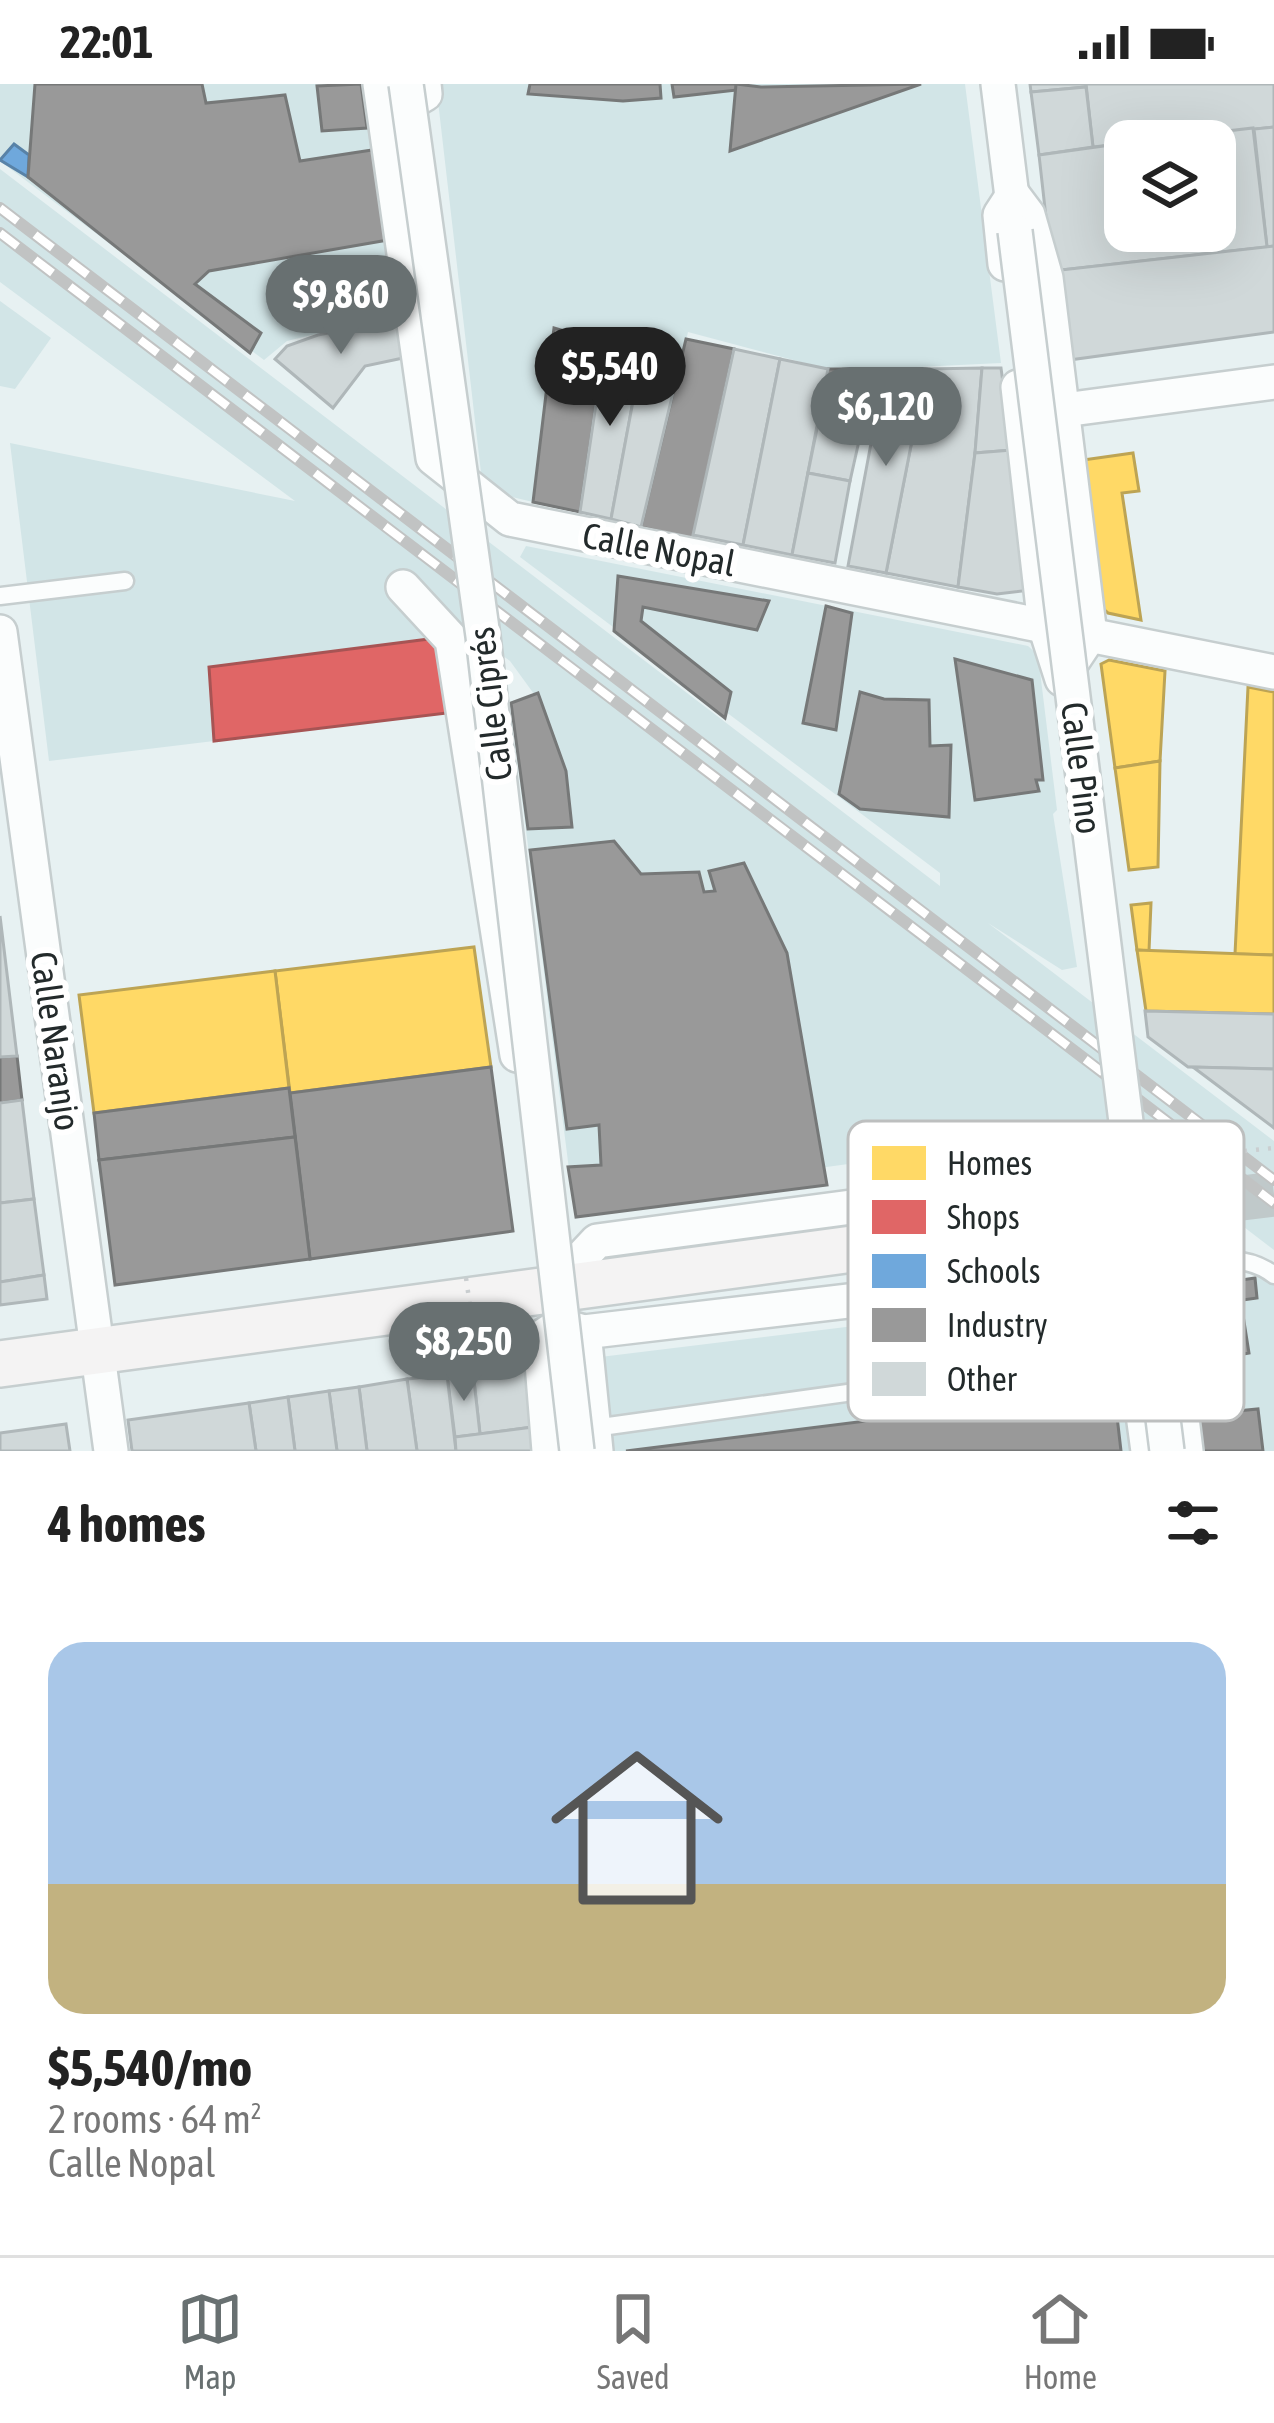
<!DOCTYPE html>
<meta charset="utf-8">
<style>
:root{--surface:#fff;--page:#f6f6f6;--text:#222;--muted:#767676;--line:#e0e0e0;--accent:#687071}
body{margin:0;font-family:"Asap Condensed",sans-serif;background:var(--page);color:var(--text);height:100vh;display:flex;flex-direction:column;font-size:45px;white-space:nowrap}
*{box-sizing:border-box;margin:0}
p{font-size:39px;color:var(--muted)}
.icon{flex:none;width:66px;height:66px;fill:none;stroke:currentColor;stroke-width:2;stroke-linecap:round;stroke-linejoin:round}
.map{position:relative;height:1367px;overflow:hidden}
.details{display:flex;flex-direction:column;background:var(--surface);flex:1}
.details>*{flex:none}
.buttons{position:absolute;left:1104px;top:36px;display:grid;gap:24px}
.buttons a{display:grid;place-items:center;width:132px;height:132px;border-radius:24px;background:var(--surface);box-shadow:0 12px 48px #0002;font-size:60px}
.price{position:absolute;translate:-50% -102px;padding:0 27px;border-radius:42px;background:var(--accent);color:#fff;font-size:39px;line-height:78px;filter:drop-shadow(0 3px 6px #0008)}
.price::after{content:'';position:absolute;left:50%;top:72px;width:36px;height:27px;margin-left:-18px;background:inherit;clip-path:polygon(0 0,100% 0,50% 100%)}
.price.active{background:#222;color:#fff}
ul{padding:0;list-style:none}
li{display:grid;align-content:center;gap:24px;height:636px;padding:0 48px}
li+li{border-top:3px solid var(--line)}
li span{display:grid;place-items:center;height:372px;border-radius:36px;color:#555}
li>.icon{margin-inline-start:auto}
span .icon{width:216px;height:216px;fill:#fffc;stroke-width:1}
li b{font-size:51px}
h2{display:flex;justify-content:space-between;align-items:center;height:144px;padding:0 48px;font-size:51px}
.status{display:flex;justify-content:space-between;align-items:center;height:84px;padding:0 60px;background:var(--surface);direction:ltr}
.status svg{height:33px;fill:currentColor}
.tabs{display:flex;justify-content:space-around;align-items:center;height:168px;border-top:3px solid var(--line);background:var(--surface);font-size:33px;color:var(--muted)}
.tabs a{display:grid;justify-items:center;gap:6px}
.tabs .active{color:var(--accent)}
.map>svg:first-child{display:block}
.built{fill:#d2e5e7}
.homes{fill:#ffd966;stroke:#bda454;stroke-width:3}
.shops{fill:#e06666;stroke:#a75454;stroke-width:3}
.schools{fill:#6fa8dc;stroke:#5882a7;stroke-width:3}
.industry{fill:#999;stroke:#767878;stroke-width:3}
.building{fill:#d0d8d9;stroke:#afb7b9;stroke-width:3}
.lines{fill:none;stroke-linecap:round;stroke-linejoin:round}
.secondary-tunnel{stroke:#c0c9ca;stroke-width:45;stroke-dasharray:45 22;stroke-linecap:butt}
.lane-casing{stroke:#c6cecf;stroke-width:21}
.street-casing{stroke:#c6cecf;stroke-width:38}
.secondary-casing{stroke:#c6cecf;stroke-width:50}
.path{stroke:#caced0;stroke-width:4.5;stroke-dasharray:3 9;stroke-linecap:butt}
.lane{stroke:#fbfdfd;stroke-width:16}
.street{stroke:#fbfdfd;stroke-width:33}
.secondary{stroke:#f4f3f3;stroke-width:45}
.rail-casing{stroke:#c1c3c3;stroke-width:12}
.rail{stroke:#fff;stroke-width:8;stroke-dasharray:22;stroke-linecap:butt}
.street-bridge-casing{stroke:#c6cecf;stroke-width:38;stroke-linecap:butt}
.path-bridge{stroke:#caced0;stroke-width:4.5;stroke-dasharray:3 9;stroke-linecap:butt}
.street-bridge{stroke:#fbfdfd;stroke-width:33}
.labels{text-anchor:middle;stroke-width:12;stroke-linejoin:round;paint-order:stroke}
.street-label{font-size:36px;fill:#232a2b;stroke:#fff}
.key{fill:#fff;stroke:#bdbfbf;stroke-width:3}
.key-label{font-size:33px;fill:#232a2b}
</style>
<div class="status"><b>22:01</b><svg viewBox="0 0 49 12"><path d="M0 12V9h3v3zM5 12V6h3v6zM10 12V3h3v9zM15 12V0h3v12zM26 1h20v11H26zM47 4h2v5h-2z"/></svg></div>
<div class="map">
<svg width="1274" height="1367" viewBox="0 0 1274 1367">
<rect width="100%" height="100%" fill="#e7f1f2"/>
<g class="built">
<path d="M0 0H364L394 231 287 257 264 276 0 77Z"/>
<path d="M436 0H965L1001 279 835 287 688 248 681 277 557 244 533 418 483 406Z"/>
<path d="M0 85 940 802V789L520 473 526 462 1028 562 1038 571 1057 726 1053 730 1077 883 1062 886 988 839 1274 1057V1166L1108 1039 1107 1045 819 1084V1087L573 1117 510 620 534 610 510 577 430 518 434 554 209 583 214 657 49 677 10 359 295 417 0 198Z"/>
<path d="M0 217 51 254 15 305 0 302Z"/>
<path d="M1274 1191V1367H1198L1179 1204Z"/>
<path d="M1108 1211 1131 1367H607L592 1274Z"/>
</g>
<g class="homes">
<path d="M1133 369 1139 407 1122 409 1141 536 1108 529 1096 519 1076 377Z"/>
<path d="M1109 576 1165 587 1160 677 1115 684 1101 580Z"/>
<path d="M1248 603 1274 608V871L1235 870Z"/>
<path d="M1160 677 1158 783 1129 786 1115 684Z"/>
<path d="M1151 819 1149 867 1137 866 1131 821Z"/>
<path d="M474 863 491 983 290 1009 275 887Z"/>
<path d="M1137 866 1274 871V930L1146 927Z"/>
<path d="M275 887 289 1004 94 1029 79 911Z"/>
</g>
<path class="shops" d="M437 554 447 629 214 657 209 583Z"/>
<path class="schools" d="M14 60 29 71 28 93 0 76Z"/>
<g class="industry">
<path d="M35 0H202L206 19 285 11 300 77 372 66 388 156 209 187 195 200 261 249 250 269 28 93Z"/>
<path d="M361 0 367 44 322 47 317 2Z"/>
<path d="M530 0H660L661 14 623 17 528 10Z"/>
<path d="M672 0H736L737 6 674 13Z"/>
<path d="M736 0 761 3 921 0 730 67Z"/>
<path d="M387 187 390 213 357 219 355 193Z"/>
<path d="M554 244 605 259 580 428 533 418Z"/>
<path d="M686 255 734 265 693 455 641 443Z"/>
<path d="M828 285H885L874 341 820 330Z"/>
<path d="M618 492 769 517 757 546 643 523 641 537 731 608 725 634 614 547Z"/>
<path d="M826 522 852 529 836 646 803 639Z"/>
<path d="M955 575 1032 596 1043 696H1036L1039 707 975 716Z"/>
<path d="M860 608 884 615 929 616 930 662 951 661 949 733 860 725 839 710Z"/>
<path d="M538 609 566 687 572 743 528 745 511 619Z"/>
<path d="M614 757 641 790 699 788 704 808 715 807 709 787 744 779 787 869 827 1101 576 1133 568 1083 601 1081 599 1041 567 1045 530 766Z"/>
<path d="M17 972 22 1016 0 1019V973Z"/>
<path d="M491 983 513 1147 310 1175 290 1009Z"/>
<path d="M289 1004 295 1053 99 1076 94 1029Z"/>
<path d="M295 1053 310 1175 115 1201 99 1076Z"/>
<path d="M1255 1194 1257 1214 1200 1222 1216 1329 1258 1325 1263 1367H1201L1180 1205Z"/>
<path d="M1242 1225 1249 1269 1216 1275 1209 1230Z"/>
<path d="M1114 1306 1121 1367H626Z"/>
</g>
<g class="building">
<path d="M1030 0H1086V3L1031 8Z"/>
<path d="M1086 0H1274V43L1093 63Z"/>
<path d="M1086 3 1093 63 1039 71 1031 8Z"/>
<path d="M1274 43V162L1267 163 1254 45Z"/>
<path d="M1253 44 1267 163 1052 187 1039 71 1125 59V147H1215V57H1141Z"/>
<path d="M1274 162V248L1062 277 1052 187Z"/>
<path d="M398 235 403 274 365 282 333 324 275 275 287 262 318 251Z"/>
<path d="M605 259 642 269 611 435 580 428Z"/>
<path d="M734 265 780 275 743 461 693 451Z"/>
<path d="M642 269 680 279 641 443 611 435Z"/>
<path d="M780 275 828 285 792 471 743 461Z"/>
<path d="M982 284 975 369 958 503 886 489 926 285Z"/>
<path d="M982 284H1001L1012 366 975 369Z"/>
<path d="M885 285H926L886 489 848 482Z"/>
<path d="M820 330 863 339 850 397 808 389Z"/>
<path d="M1012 366 1030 506 997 510 958 503 975 369Z"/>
<path d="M808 389 850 397 835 479 792 471Z"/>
<path d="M0 832 17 972 0 973Z"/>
<path d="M1145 927 1274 930V985L1188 983 1148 953Z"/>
<path d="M1193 983 1274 985V1044Z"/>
<path d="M22 1016 34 1115 0 1119V1019Z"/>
<path d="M34 1115 44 1191 0 1198V1119Z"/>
<path d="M44 1191 47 1215 0 1221V1198Z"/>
<path d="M525 1283 533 1343 480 1350 473 1288Z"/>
<path d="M473 1288 480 1350 455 1353 447 1291Z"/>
<path d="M447 1291 456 1367H417L407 1295Z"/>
<path d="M407 1295 417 1367H367L359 1303Z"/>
<path d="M359 1303 367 1367H337L329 1307Z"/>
<path d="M329 1307 337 1367H295L288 1313Z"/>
<path d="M288 1313 295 1367H256L249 1319Z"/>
<path d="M249 1319 256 1367H132L128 1336Z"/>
<path d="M66 1340 70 1367H0V1349Z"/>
<path d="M533 1343 536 1367H456L455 1353Z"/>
</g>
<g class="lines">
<path class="secondary-tunnel" d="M1097 1132 1274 1110"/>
<g class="lane-casing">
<g id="lane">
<path d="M0 512 125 497"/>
<path d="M1164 1180C1200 1177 1244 1167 1274 1191"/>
<path d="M594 1344 1135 1269"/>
</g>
</g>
<g class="street-casing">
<g id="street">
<path d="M380 0 433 374 510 435 1274 588"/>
<path d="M998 0 1014 129"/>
<path d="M386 33 425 10 424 0"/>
<path d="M1005 180 1000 131 1013 111 1028 131 1046 194 1090 551 1062 593"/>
<path d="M1018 303 1045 542 1062 595"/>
<path d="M1064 326 1274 298"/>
<path d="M403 503 452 556 517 971"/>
<path d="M0 548 111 1367"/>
<path d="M1163 1180 1186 1367"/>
<path d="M1123 1184 1148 1367"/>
<path d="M584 1248 596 1367"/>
<path d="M549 1367 540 1254 560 1241 584 1248 1163 1180 1181 1151 1099 1090 597 1157 553 1204"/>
</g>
</g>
<g class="secondary-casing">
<path id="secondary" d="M0 1280 1097 1132"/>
</g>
<path class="path" d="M478 1276 509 1273 503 1247"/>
<use href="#lane" class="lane"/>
<use href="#street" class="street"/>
<use href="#secondary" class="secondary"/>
<g class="rail-casing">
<g id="rail">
<path d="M0 124 1274 1096"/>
<path d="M0 149 1274 1119"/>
</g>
</g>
<use href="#rail" class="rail"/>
<g class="street-bridge-casing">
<g id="street-bridge">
<path d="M406 0 483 552 577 1367"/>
<path d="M1015 147 1167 1367"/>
</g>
</g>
<g class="path-bridge">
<path d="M1162 1081 1177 1074 1274 1064"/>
<path d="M1163 1081 1218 1129"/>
<path d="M466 1194 478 1276"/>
</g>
<use href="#street-bridge" class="street-bridge"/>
</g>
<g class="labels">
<g class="street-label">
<text transform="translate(659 465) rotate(11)" y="13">Calle Nopal</text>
<text transform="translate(490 620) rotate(-97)" y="13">Calle Ciprés</text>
<text transform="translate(1082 684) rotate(83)" y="13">Calle Pino</text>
<text transform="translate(56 957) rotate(82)" y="13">Calle Naranjo</text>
</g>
</g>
<rect x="848" y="1037" width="396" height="300" rx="18" class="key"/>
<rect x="872" y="1062" width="54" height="34" fill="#ffd966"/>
<rect x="872" y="1116" width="54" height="34" fill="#e06666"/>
<rect x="872" y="1170" width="54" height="34" fill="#6fa8dc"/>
<rect x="872" y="1224" width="54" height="34" fill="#999"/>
<rect x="872" y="1278" width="54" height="34" fill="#d0d8d9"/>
<g class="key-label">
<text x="947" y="1091">Homes</text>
<text x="947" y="1145">Shops</text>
<text x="947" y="1199">Schools</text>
<text x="947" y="1253">Industry</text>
<text x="947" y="1307">Other</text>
</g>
</svg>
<div class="buttons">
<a><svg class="icon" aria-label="layers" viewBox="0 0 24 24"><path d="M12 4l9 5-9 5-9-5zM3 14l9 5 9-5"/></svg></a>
</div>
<b class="price" style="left:341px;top:273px">$9,860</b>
<b class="price active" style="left:610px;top:345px">$5,540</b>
<b class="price" style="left:886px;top:385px">$6,120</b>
<b class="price" style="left:464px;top:1320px">$8,250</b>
</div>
<section class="details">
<h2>4 homes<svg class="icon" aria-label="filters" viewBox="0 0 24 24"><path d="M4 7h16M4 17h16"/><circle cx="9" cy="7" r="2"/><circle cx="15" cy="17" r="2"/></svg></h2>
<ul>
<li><span style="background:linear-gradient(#a9c7e8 65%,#c2b280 0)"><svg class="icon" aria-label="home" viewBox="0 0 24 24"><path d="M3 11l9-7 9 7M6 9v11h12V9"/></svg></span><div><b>$5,540/mo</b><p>2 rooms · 64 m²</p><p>Calle Nopal</p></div></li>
</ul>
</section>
<nav class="tabs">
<a class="active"><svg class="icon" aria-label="map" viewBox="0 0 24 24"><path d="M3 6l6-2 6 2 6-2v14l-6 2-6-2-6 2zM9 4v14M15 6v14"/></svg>Map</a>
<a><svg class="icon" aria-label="saved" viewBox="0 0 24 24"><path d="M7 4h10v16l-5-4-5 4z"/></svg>Saved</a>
<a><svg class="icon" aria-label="home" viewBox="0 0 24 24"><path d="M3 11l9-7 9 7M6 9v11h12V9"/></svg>Home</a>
</nav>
